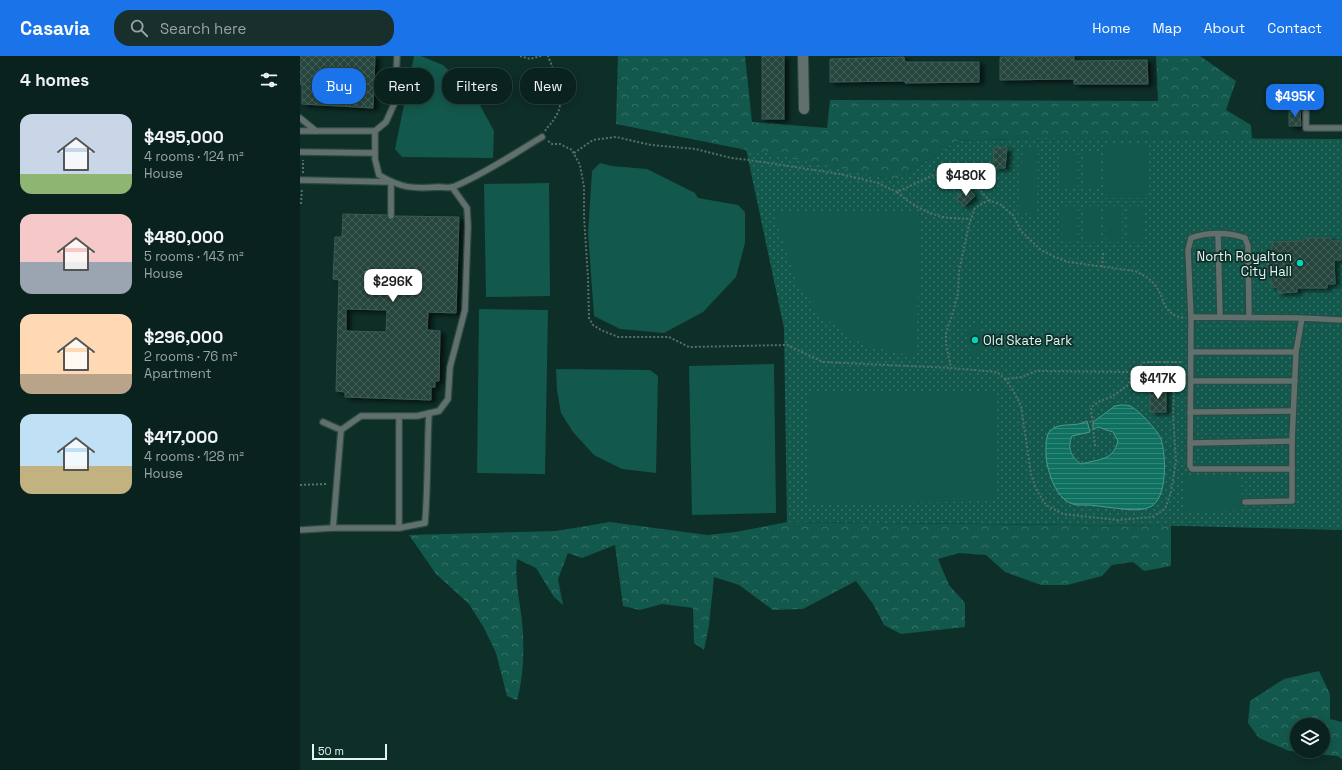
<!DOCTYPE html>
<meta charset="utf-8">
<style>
:root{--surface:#0a221e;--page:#182f2b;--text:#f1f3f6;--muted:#99a4a4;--line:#2a3f3c;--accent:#1a73e8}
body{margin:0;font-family:"Space Grotesk",sans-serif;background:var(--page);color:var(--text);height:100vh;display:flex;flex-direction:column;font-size:15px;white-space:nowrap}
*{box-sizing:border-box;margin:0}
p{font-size:13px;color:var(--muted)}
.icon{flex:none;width:22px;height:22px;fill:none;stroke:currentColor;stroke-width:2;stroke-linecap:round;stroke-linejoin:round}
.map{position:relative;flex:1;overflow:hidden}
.panel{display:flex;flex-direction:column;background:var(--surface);width:300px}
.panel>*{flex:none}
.banner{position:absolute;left:12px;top:12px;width:380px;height:36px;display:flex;gap:8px}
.controls{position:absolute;left:990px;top:662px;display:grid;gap:8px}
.controls a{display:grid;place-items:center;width:40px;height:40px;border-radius:50%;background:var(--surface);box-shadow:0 2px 10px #0003,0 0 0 1px var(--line);font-size:20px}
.scale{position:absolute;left:12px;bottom:10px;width:75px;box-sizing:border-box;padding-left:4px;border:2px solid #e3f5f0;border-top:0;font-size:11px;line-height:14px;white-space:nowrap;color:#e3f5f0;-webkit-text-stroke:3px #0e2e28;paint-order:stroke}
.price{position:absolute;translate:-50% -34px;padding:0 9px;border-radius:8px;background:#fff;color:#222;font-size:13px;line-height:26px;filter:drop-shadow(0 1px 2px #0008)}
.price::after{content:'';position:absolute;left:50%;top:24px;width:12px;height:9px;margin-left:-6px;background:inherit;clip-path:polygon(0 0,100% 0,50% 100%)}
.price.current{background:var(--accent);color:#fff}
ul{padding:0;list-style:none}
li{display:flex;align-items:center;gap:12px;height:100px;padding:0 20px}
li span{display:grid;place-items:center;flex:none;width:112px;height:80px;border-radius:12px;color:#555}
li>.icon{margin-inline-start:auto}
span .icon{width:48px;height:48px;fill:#fffc;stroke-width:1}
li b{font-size:17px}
h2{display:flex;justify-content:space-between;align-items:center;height:48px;padding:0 20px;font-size:17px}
.tag{padding:0 14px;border-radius:16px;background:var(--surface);box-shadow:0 2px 10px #0003,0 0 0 1px var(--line);font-size:14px;line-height:36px}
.tag.current{background:var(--accent);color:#fff}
header{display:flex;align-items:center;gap:24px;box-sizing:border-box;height:56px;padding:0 20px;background:var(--accent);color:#fff}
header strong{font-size:19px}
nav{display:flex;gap:22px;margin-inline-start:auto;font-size:14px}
.search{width:280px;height:36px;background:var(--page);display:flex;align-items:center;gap:10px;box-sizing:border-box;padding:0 14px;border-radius:16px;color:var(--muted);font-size:15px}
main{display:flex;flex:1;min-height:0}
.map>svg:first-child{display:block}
.forest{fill:url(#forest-crowns);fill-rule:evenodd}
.park{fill:url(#park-dots)}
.pitch{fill:#13584c}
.water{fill:url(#water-rules);stroke:#4f998c}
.building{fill:url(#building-cross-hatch);stroke:#3b5b53;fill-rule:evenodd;filter:url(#shadow)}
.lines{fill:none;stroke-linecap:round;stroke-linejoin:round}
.service-casing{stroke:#2c4a44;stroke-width:8}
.minor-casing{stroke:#2c4a44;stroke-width:12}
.path{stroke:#56716b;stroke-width:2;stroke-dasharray:2 2;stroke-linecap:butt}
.service{stroke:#61706c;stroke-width:5.5}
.minor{stroke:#61706c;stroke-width:10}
.poi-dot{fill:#02d5b6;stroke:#0e2e28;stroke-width:1.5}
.labels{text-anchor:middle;stroke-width:3.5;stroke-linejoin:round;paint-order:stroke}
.poi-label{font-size:13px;fill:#e3f5f0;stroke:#0e2e28;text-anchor:end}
</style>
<header>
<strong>Casavia</strong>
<div class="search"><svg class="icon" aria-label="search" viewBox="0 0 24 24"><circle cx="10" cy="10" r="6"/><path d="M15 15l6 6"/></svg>Search here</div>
<nav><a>Home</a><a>Map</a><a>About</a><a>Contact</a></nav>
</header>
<main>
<section class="panel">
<h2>4 homes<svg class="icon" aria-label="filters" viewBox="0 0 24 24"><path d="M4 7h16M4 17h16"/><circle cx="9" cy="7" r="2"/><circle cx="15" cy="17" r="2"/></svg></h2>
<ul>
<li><span style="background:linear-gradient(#c9d6e8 75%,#8fb573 0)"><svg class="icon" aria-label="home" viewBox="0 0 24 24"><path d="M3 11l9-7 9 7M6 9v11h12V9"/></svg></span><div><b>$495,000</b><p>4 rooms · 124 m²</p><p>House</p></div></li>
<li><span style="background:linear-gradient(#f6c9c9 60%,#9aa5b1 0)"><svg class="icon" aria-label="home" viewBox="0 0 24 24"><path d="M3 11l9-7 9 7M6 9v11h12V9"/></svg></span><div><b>$480,000</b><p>5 rooms · 143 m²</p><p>House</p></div></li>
<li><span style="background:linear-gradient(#ffd9b3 75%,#b9a48a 0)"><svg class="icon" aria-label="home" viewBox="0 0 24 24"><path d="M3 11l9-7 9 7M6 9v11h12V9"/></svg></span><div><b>$296,000</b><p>2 rooms · 76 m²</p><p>Apartment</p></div></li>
<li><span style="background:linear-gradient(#bfe0f5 65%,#c2b280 0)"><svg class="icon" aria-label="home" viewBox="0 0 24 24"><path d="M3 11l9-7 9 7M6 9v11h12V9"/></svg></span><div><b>$417,000</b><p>4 rooms · 128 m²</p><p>House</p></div></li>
</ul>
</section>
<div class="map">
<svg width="1042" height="714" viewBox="0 0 1042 714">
<defs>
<pattern id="forest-crowns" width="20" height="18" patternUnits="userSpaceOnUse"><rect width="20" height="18" fill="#13584c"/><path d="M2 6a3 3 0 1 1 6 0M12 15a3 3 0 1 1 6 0" fill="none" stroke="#357166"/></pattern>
<pattern id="park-dots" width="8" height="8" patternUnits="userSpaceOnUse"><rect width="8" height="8" fill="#13584c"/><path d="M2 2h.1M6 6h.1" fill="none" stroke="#357166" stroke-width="1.8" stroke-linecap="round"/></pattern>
<pattern id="water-rules" width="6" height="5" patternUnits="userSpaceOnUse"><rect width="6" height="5" fill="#0f7261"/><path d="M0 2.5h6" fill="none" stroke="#328778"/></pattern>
<pattern id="building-cross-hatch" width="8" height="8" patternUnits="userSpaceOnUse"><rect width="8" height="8" fill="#25453e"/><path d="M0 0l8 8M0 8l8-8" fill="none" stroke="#44605a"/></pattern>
<filter id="shadow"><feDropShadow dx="4.5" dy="2.5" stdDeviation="2" flood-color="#0009"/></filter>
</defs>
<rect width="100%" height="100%" fill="#0e2e28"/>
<g class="forest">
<path d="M318 0H445L452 66 527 72 530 44 858 45 856 0H900L936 25 926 54 951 69 952 83 737 82 657 85 597 124 316 68Z"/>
<path d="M310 466 407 479 436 476 487 466 871 470V510L844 515 833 506 812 509 802 520 767 529H741L705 516 686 499 659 497 638 503 649 529 665 547V571L601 578 584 569 573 548 556 525 503 553 473 554 439 529 414 521 409 569 404 594 394 587 393 552 362 548 340 554 323 550 315 489 282 502 268 497 258 523 263 549 254 541 236 512 217 503C214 528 222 552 223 577 224 599 223 623 217 644L207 640 196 597 184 572 169 548 136 518 109 479 256 475Z"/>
<path d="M1019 615 1030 638V663L1042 666V703L1037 700 989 695 959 682 948 667 950 645 984 623ZM997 669H1023V695H997Z"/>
</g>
<path class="park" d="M737 82 1042 83V474L883 470 487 466 484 272 446 93 597 124 657 85Z"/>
<g class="pitch">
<path d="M114 0H121L143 9 174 38 194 75 193 102 102 101 95 93Z"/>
<path d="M804 87H849V142H805Z"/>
<path d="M723 90 738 92 737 161 718 155Z"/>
<path d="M778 96V132H761V97Z"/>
<rect x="783" y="96" width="17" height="36"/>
<path d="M300 107 312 110 347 113 395 137 398 142 438 149 445 156V187L436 221 403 256 364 277 320 273 294 260 288 177 292 115Z"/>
<path d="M249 127 250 240 186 241 184 128Z"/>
<path d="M761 150H778V186H762Z"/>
<rect x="784" y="150" width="16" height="36"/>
<path d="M805 150H822V186H806Z"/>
<path d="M827 150H844V186H828Z"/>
<path d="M617 156 621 162 616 301 563 289 520 259 497 228 473 157Z"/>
<path d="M179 253 248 254 245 418 177 417Z"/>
<path d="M680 269 685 296 671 299 666 272Z"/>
<path d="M474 308 476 457 392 459 389 310Z"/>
<path d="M256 313 350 314 358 320 356 417 322 413 294 399 273 376 261 357 257 334Z"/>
<path d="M696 335 697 445 507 448 508 337Z"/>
<path d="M885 419H941L942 454 885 455Z"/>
</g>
<path class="water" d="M821 349C823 349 827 349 830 350 838 353 858 375 861 383 866 399 868 443 850 451 839 456 825 453 814 452 806 451 798 450 790 449 786 449 781 449 777 449 763 447 756 435 751 422 749 415 746 407 746 399 746 393 745 380 750 375 759 365 776 372 787 365L790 376 772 380C767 392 771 401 781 408 799 403 813 405 818 385L813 376 798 371 793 374V366L815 350Z"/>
<g class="building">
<path d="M0 0H75L73 52 2 48V29L0 28Z"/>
<rect x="462" y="0" width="22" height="63"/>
<path d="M774 0V5L847 4 848 28H774V23L700 24V1Z"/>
<path d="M604 1 605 6H679V26L605 27V25L530 26V3Z"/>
<path d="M1000 54 1001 70H989V55Z"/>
<path d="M694 91 707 92 705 112H693Z"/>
<path d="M668 132 675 140 664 150 656 142Z"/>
<path d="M43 158 87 159 88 162 91 164 94 162 95 160 159 161 156 257 128 256 127 274 140 275 139 325H135V331H131V344L45 341V336L36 335 39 224 33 223 35 181H42ZM46 253 87 254 86 276 46 275Z"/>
<path d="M1004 182H1031V185H1041V204H1034L1035 228H1027V232H997V236L978 237V231H971V214L967 215 966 194 972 193V186L1004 185Z"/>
<rect x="850" y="332" width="16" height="24"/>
</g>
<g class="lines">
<g class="service-casing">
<g id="service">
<path d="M1006 56V72H1042"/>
<path d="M0 62 16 75"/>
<path d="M0 75H75L86 66 95 46 97 0"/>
<path d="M75 75V103L79 119C101 132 113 133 138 131 143 131 149 132 153 131 183 119 215 97 242 81"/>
<path d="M0 96 75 97"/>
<path d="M0 124 91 126V160"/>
<path d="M918 178 920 261"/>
<path d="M891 261 888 194 891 182C906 176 930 176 945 182L948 190 949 261"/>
<path d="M1002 262 996 296 992 385V413H892L890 410 891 261 1002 262 1042 264"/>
<path d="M891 296H996"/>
<path d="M891 325H995"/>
<path d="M890 356 993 355"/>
<path d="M99 360V472"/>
<path d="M23 366 41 374"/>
<path d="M890 387 992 385"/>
<path d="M945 446 992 445V413"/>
<path d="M33 472H99L125 467C128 430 127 394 129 357"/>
<path d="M0 474 33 472 41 374 61 360H117L139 355 148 343 150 311 165 254 168 170 167 152 152 131"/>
</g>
</g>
<g class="minor-casing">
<path id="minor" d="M503 0 504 53"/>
</g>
<g class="path">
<path d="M220 0 230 3 241 0"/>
<path d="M245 75C248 70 253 66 256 60 267 43 255 18 248 0"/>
<path d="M248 85 252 88H260L272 94 280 109 284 131V160L288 222 289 262 293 269 301 274 318 281H369L389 291 487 289 523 306 651 312"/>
<path d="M274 97 293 84 316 81 351 89 396 93 431 102 449 104 540 118 578 127 597 136 634 119 653 116 669 122 689 144 701 149 713 159 721 175 741 194 755 201 768 206 835 215C843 219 851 223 856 230 866 245 862 258 884 262"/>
<path d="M3 117V104"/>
<path d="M597 136C609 147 623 155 639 160 648 163 661 162 671 163"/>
<path d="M689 144 675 152 669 169 659 215 658 237 654 253 646 277V287L651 312 697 316 705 323 722 321 736 315 832 316 845 306H883"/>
<path d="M1 148 2 132"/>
<path d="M802 211 803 196"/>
<path d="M705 323 713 334 721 350 731 418 736 433 746 449 763 458 818 464 852 461 865 453 871 436 876 405 873 359 874 328 872 319 865 306"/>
<path d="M795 390 791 352 798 346 811 341 828 329 832 316"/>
<path d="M0 429 26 428"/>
</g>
<use href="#service" class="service"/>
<use href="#minor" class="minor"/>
</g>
<g class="poi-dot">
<circle cx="1000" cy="207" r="4"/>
<circle cx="675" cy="284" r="4"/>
</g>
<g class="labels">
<g class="poi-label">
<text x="992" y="205">North Royalton<tspan x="992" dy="15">City Hall</tspan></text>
<text x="683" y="289" text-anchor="start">Old Skate Park</text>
</g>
</g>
</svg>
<div class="controls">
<a><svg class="icon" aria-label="layers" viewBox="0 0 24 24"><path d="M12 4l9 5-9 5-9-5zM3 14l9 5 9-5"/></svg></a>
</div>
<div class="scale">50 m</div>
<b class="price current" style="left:995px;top:62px">$495K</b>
<b class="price" style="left:666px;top:141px">$480K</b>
<b class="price" style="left:93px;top:247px">$296K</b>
<b class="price" style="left:858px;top:344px">$417K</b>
<div class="banner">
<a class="tag current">Buy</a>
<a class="tag">Rent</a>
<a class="tag">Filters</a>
<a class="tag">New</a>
</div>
</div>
</main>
